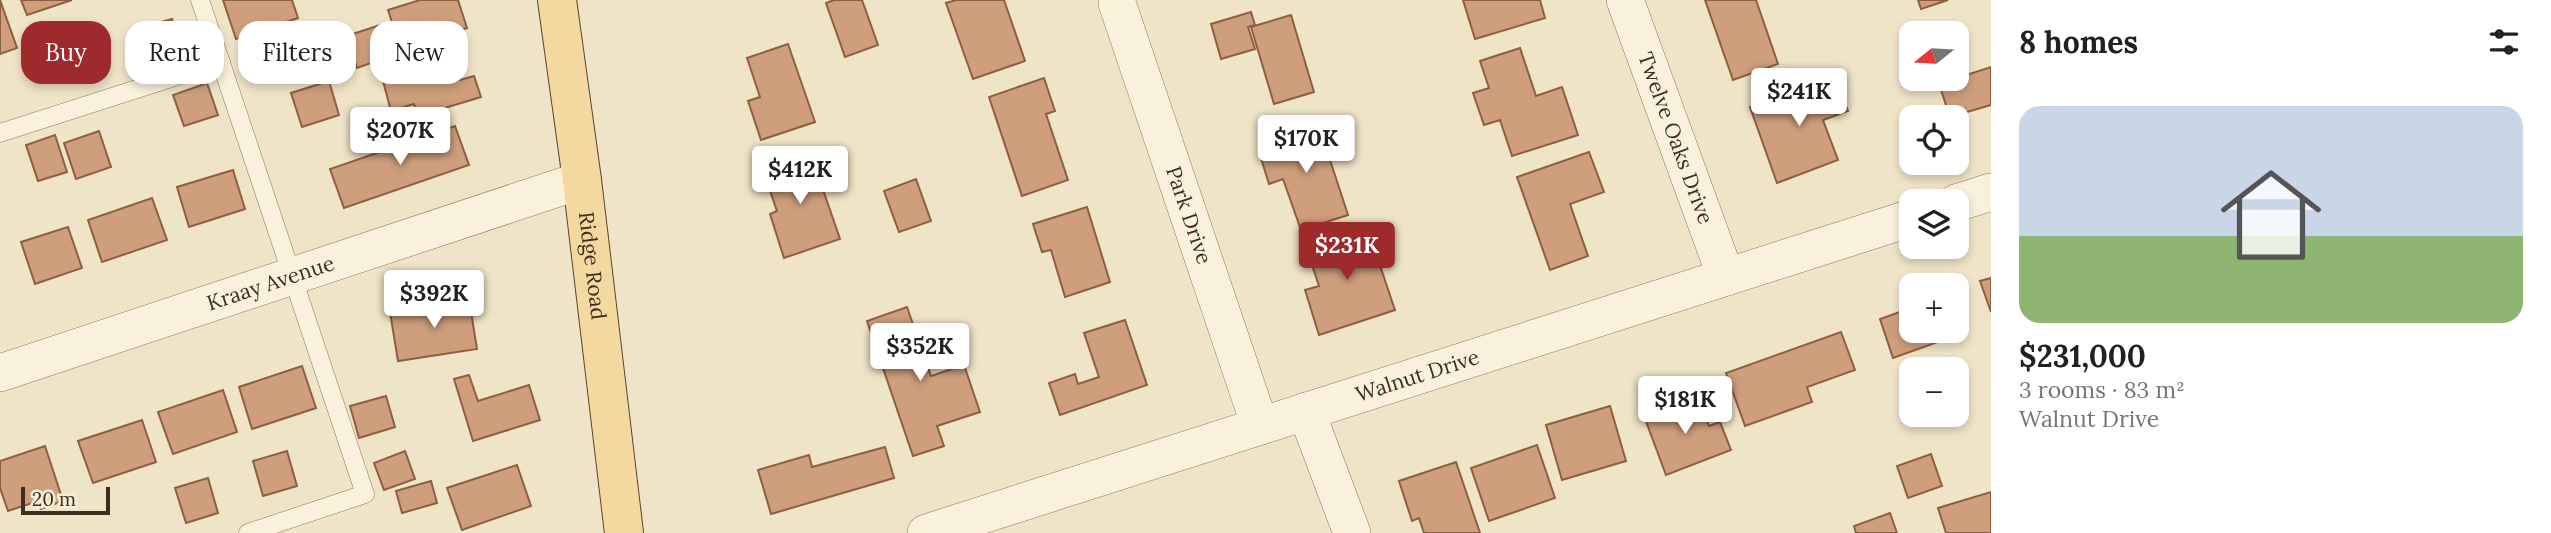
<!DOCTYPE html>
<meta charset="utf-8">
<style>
:root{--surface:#fff;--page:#f2f2f2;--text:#202124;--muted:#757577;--accent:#9e2a2b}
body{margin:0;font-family:Lora,serif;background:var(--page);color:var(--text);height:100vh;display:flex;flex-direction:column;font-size:26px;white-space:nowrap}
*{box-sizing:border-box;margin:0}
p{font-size:23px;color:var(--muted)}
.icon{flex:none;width:38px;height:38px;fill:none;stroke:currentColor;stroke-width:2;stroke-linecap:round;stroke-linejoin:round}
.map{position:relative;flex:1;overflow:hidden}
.sheet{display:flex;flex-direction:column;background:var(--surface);width:560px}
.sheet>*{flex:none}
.top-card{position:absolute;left:21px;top:21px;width:665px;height:63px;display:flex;gap:14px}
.needle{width:46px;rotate:252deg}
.fabs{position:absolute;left:1899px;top:21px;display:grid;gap:14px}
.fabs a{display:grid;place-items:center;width:70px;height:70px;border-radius:14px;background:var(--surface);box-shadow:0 4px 10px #0003;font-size:35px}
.scale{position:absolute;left:21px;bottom:18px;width:89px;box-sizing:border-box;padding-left:7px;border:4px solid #3d2e20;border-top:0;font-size:19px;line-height:24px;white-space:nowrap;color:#3d2e20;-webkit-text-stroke:5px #f7eed8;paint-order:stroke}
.price{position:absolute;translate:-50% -60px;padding:0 16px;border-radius:7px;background:#fff;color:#222;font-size:23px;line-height:46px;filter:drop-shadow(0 2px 4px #0008)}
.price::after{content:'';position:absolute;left:50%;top:42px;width:21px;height:16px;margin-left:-10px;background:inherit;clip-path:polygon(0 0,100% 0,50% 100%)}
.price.on{background:var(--accent);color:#fff}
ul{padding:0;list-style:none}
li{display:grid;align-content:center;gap:14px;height:371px;padding:0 28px}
li span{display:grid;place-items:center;height:217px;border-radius:21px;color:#555}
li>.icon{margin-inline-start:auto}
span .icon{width:126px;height:126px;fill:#fffc;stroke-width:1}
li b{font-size:30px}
h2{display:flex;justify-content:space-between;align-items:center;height:84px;padding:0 28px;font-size:30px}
.tag{padding:0 24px;border-radius:21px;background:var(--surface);box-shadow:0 4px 10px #0003;font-size:24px;line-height:63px}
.tag.on{background:var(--accent);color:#fff}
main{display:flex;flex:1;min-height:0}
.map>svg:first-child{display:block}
.building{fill:#cf9f7d;stroke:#8d5f41;stroke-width:2}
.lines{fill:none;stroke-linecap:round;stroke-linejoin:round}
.lane-casing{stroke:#8d765c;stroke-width:19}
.street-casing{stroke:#8d765c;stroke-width:38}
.primary-casing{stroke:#5b4430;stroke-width:40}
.lane{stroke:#faf1dc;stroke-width:18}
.street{stroke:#faf1dc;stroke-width:37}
.primary{stroke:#f3d9a0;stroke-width:38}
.labels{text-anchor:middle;stroke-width:7;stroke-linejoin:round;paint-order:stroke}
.street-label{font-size:21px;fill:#3d2e20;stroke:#f7eed8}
</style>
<main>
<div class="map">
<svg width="1991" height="533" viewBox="0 0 1991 533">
<rect width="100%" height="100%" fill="#f0e4c8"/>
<g class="building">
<path d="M0 0 17 48 0 54Z"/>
<path d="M21 0H72L27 15Z"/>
<path d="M223 0H292L298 18 236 39Z"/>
<path d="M420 0H458L467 28 401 50 388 10Z"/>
<path d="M834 0H862L878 45 845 57 826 3Z"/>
<path d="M956 0H1004L1025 61 973 79 946 3Z"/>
<path d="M1463 0H1540L1545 18 1475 39Z"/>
<path d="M1705 0H1756L1778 64 1733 80Z"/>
<path d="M1918 0H1948L1921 9Z"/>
<path d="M1251 12 1255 25 1248 27 1255 49 1221 59 1211 24Z"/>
<path d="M1291 15 1314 92 1274 104 1251 27Z"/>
<path d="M172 19 181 50 153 59 143 27Z"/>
<path d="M380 25 391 56 357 68 347 36Z"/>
<path d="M788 44 815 122 761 140 748 101 760 97 747 58Z"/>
<path d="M1520 48 1536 96 1562 87 1578 135 1512 156 1500 120 1484 125 1473 93 1489 88 1480 61Z"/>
<path d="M454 59 460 80 474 76 481 97 418 116 414 104 391 111 383 81Z"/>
<path d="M1991 67V105L1950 117 1939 84Z"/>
<path d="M1835 76 1848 111 1823 120 1838 160 1777 183 1750 107Z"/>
<path d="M1044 78 1055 111 1046 114 1068 180 1022 196 989 97Z"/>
<path d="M329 81 339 115 302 127 291 93Z"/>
<path d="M207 83 218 115 184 126 173 95Z"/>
<path d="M1317 120 1348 215 1301 230 1283 179 1269 184 1260 155 1278 149 1274 134Z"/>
<path d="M455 126 469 165 344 208 330 169Z"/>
<path d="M99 131 111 167 76 179 64 143Z"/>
<path d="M55 135 67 172 38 181 26 145Z"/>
<path d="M810 152 840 239 784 258 770 214 777 211 762 168Z"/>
<path d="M1589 152 1604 192 1570 204 1588 256 1550 270 1517 177Z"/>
<path d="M233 170 245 209 189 227 177 187Z"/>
<path d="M916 179 931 221 899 232 884 191Z"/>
<path d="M152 198 167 240 102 262 88 220Z"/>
<path d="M1087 207 1110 282 1065 297 1051 250 1042 252 1033 224Z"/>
<path d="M68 227 82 268 35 284 21 242Z"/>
<path d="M1367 227 1395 310 1319 335 1305 290 1319 286 1306 247Z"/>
<path d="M1991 278V312L1980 281Z"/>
<path d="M469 299 477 349 398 361 390 312Z"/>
<path d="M907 307 931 376 964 365 980 412 937 426 944 446 913 456 867 321Z"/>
<path d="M1911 308V331H1950L1952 337 1893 358 1880 319Z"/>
<path d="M1125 320 1147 385 1060 415 1049 383 1075 374 1078 384 1099 377 1084 333Z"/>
<path d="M1841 332 1855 370 1807 387 1812 402 1745 426 1726 373Z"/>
<path d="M302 366 316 408 252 429 239 387Z"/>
<path d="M469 375 478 401 529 385 540 420 473 441 454 379Z"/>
<path d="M223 390 237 432 173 454 158 412Z"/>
<path d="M386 396 395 427 359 438 350 406Z"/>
<path d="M1697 396 1709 426 1720 422 1731 450 1666 475 1644 416Z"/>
<path d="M1610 406 1626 461 1562 480 1546 425Z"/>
<path d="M142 420 156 462 93 483 78 441Z"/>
<path d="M1537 445 1555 498 1489 521 1471 468Z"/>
<path d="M45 446 63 501 41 509 38 501 8 511 0 488V461Z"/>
<path d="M885 447 894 478 771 514 758 470 809 455 812 467Z"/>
<path d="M287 451 297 486 263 496 253 461Z"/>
<path d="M405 451 415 479 384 490 374 463Z"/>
<path d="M1931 454 1942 486 1908 498 1897 466Z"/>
<path d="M1456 462 1480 533H1424L1419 518 1412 521 1399 481Z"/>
<path d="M517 465 531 506 462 530 447 488Z"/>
<path d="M208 478 218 513 186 523 175 488Z"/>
<path d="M431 481 437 503 402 513 396 491Z"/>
<path d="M1991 492V533H1946L1938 508Z"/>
<path d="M1890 513 1897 533H1856L1854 526Z"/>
</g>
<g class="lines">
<g class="lane-casing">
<g id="lane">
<path d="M200 0 365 494 248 533"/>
<path d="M0 133 221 62"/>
</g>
</g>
<g class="street-casing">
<g id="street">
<path id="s1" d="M1625 0 1726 277"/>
<path id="s2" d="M1117 3 1260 426"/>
<path d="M1956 203 1991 192"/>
<path id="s3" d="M0 373 582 180"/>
<path d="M1306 411 1352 533"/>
<path id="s4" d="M926 533 1911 218"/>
</g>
</g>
<g class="primary-casing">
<g id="primary">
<path id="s5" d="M557 0 582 180 624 533"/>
</g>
</g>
<use href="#lane" class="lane"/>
<use href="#street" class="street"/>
<use href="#primary" class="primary"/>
</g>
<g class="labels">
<g class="street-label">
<text dy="7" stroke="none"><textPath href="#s1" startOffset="147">Twelve Oaks Drive</textPath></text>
<text dy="7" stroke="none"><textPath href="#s2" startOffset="224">Park Drive</textPath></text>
<text dy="7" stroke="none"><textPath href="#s5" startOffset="268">Ridge Road</textPath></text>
<text dy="7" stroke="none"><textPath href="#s3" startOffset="285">Kraay Avenue</textPath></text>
<text dy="7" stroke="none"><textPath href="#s4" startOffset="516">Walnut Drive</textPath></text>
</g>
</g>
</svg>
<div class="fabs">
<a><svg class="needle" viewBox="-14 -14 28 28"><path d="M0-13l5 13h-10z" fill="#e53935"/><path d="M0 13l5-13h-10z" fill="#757577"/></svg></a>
<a><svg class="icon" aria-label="locate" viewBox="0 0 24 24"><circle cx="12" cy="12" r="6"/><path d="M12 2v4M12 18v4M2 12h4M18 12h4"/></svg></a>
<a><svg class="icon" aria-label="layers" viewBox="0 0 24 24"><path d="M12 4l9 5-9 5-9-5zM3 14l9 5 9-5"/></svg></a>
<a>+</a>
<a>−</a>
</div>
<div class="scale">20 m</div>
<b class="price" style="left:1799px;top:128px">$241K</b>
<b class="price" style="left:400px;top:167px">$207K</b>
<b class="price" style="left:1306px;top:175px">$170K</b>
<b class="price" style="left:800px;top:206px">$412K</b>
<b class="price on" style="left:1347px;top:282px">$231K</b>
<b class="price" style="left:434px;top:330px">$392K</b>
<b class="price" style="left:920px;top:383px">$352K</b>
<b class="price" style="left:1685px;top:436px">$181K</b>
<div class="top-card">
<a class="tag on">Buy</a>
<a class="tag">Rent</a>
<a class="tag">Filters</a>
<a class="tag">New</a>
</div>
</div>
<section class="sheet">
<h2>8 homes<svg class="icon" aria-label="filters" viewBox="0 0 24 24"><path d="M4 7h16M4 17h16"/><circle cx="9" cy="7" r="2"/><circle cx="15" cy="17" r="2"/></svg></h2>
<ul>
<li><span style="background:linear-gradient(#c9d6e8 60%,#8fb573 0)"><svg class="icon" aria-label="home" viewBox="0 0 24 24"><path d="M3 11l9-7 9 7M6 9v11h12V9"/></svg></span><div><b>$231,000</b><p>3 rooms · 83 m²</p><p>Walnut Drive</p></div></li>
</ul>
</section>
</main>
